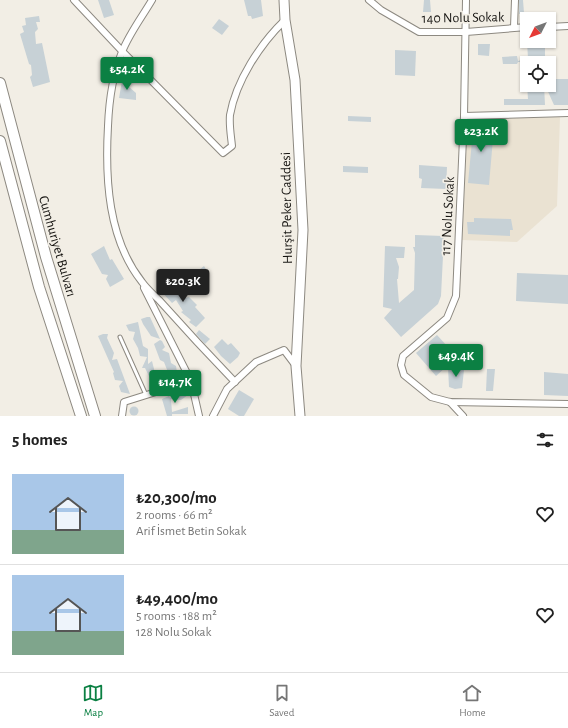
<!DOCTYPE html>
<meta charset="utf-8">
<style>
:root{--surface:#fff;--page:#f2f2f2;--text:#222;--muted:#767676;--line:#e0e0e0;--accent:#0b8043}
body{margin:0;font-family:"Alegreya Sans",sans-serif;background:var(--page);color:var(--text);height:100vh;display:flex;flex-direction:column;font-size:15px;white-space:nowrap}
*{box-sizing:border-box;margin:0}
p{font-size:13px;color:var(--muted)}
.icon{flex:none;width:22px;height:22px;fill:none;stroke:currentColor;stroke-width:2;stroke-linecap:round;stroke-linejoin:round}
.map{position:relative;height:416px;overflow:hidden}
.details{display:flex;flex-direction:column;background:var(--surface);flex:1}
.details>*{flex:none}
.needle{width:26px;rotate:228deg}
.tools{position:absolute;left:520px;top:12px;display:grid;gap:8px}
.tools a{display:grid;place-items:center;width:36px;height:36px;border-radius:0px;background:var(--surface);box-shadow:0 1px 3px #0004;font-size:20px}
.price{position:absolute;translate:-50% -34px;padding:0 9px;border-radius:4px;background:var(--accent);color:#fff;font-size:13px;line-height:26px;filter:drop-shadow(0 1px 2px #0008)}
.price::after{content:'';position:absolute;left:50%;top:24px;width:12px;height:9px;margin-left:-6px;background:inherit;clip-path:polygon(0 0,100% 0,50% 100%)}
.price.on{background:#222;color:#fff}
ul{padding:0;list-style:none}
li{display:flex;align-items:center;gap:12px;height:100px;padding:0 12px}
li+li{border-top:1px solid var(--line)}
li span{display:grid;place-items:center;flex:none;width:112px;height:80px;border-radius:0px;color:#555}
li>.icon{margin-inline-start:auto}
span .icon{width:48px;height:48px;fill:#fffc;stroke-width:1}
li b{font-size:17px}
h2{display:flex;justify-content:space-between;align-items:center;height:48px;padding:0 12px;font-size:17px}
.menu{display:flex;justify-content:space-around;align-items:center;height:56px;border-top:1px solid var(--line);background:var(--surface);font-size:11px;color:var(--muted)}
.menu a{display:grid;justify-items:center;gap:2px}
.menu .on{color:var(--accent)}
.map>svg:first-child{display:block}
.built{fill:#eae2d2}
.building{fill:#c7d1d6}
.lines{fill:none;stroke-linecap:round;stroke-linejoin:round}
.lane-casing{stroke:#8d8981;stroke-width:5}
.street-casing{stroke:#8d8981;stroke-width:8}
.secondary-casing{stroke:#8d8981;stroke-width:11}
.primary-casing{stroke:#8d8981;stroke-width:12}
.lane{stroke:#fff;stroke-width:3}
.street{stroke:#fff;stroke-width:6}
.secondary{stroke:#fff;stroke-width:9}
.primary{stroke:#fff;stroke-width:10}
.labels{text-anchor:middle;stroke-width:3.5;stroke-linejoin:round;paint-order:stroke}
.street-label{font-size:14px;fill:#171512;stroke:#f2eee5}
</style>
<div class="map">
<svg width="568" height="416" viewBox="0 0 568 416">
<rect width="100%" height="100%" fill="#f2eee5"/>
<path class="built" d="M560 117 557 206 517 242 462 240 468 119Z"/>
<g class="building">
<path d="M98 0H109L114 15 104 18Z"/>
<path d="M244 0H261L263 16 252 19 251 16H248Z"/>
<path d="M424 0H430L431 12H423Z"/>
<path d="M519 0H523L524 13 519 14Z"/>
<path d="M39 16 40 22H36L38 29 35 32 36 44 42 43 50 82 33 87 30 77 32 75 31 65 29 64 20 34 24 32 22 26 26 25 25 18Z"/>
<path d="M219 19 229 26 222 35 212 28Z"/>
<path d="M545 41V59H536V63L518 62 517 64H503L502 57 517 56 518 61 528 58 527 42Z"/>
<path d="M478 44H490L489 56 478 55Z"/>
<path d="M395 50 416 51 415 76 395 75Z"/>
<path d="M123 75 128 86 136 93V100L119 98Z"/>
<path d="M554 79H568V105H554L545 85H553Z"/>
<path d="M527 85H544L545 105H504V99H528Z"/>
<path d="M348 116 371 117V122L348 121Z"/>
<path d="M474 120H486V127H494L489 185 468 183Z"/>
<path d="M419 165 447 167 446 189 421 188 422 179 419 178Z"/>
<path d="M343 166 368 167V173L343 172Z"/>
<path d="M474 218 511 219 513 230H510V236L468 234 467 222H474Z"/>
<path d="M415 235 444 236 441 296 438 304 401 337 384 318 392 309 383 307 385 246 405 247 404 258H396L399 267 398 279H397L399 303 414 290 415 253 413 247H415Z"/>
<path d="M104 246 110 260 112 259 124 279 110 287 106 279 108 275 102 274 91 254Z"/>
<path d="M204 266 207 271 199 279 194 274Z"/>
<path d="M517 273 568 275V304L516 301Z"/>
<path d="M170 281 172 283 174 281 178 285 185 298 189 297 197 305 195 307 205 318 196 327 189 322 191 320 181 312 183 311 176 300 172 303 159 289Z"/>
<path d="M147 317H150L160 339 151 336 143 324 141 319Z"/>
<path d="M138 322 143 346 148 349V364L152 361 155 373H157L159 380 155 382H152L145 368H142L147 357 140 356 138 348 133 339 135 332 129 331 126 325Z"/>
<path d="M199 330 210 339 205 344 196 334Z"/>
<path d="M103 334H108L107 338 114 353 112 360 117 359 130 394 121 392 119 386 123 381 115 380 113 373 114 372 98 336Z"/>
<path d="M437 335 457 357 436 376 416 353Z"/>
<path d="M222 339 228 345 231 343 240 353 238 357 230 364 221 356 214 347Z"/>
<path d="M160 340 162 341 165 347 162 350 169 353 171 363 176 366 177 372 175 374 169 375 164 362 160 360 154 344Z"/>
<path d="M448 368H461L464 370 462 388 455 389 449 387Z"/>
<path d="M487 369H495L493 391H486Z"/>
<path d="M544 372 568 374V396L544 395Z"/>
<path d="M184 390 188 395 181 400 171 399 172 412 188 407V414H172V416H167L162 399 169 396 170 398Z"/>
<path d="M239 390 254 399 244 416H239L228 409Z"/>
<circle cx="134" cy="411" r="4.5"/>
</g>
<g class="lines">
<g class="lane-casing">
<path id="lane" d="M120 337 146 395"/>
</g>
<g class="street-casing">
<g id="street">
<path d="M74 0 122 51 223 153 232 146C231 136 229 125 230 115 236 81 260 44 285 20"/>
<path d="M152 0C142 17 129 34 122 52 112 76 109 101 108 126 105 179 108 239 142 282 147 289 153 294 159 300 184 328 209 355 235 382"/>
<path d="M369 0 381 10 419 32H466L527 27"/>
<path d="M466 0 464 116 456 296 447 318 403 356 401 365 404 375 431 397 450 402 568 404"/>
<path d="M514 27 515 0"/>
<path d="M549 27 568 26"/>
<path d="M464 116 568 113"/>
<path d="M144 288 191 381 199 416"/>
<path d="M450 402 463 416"/>
<path d="M122 416 124 402 191 381"/>
<path d="M213 416 227 389 256 362 284 350 296 366"/>
</g>
</g>
<g class="secondary-casing">
<path id="secondary" d="M284 0 285 20 295 80 303 230 296 366 300 416"/>
</g>
<g class="primary-casing">
<g id="primary">
<path d="M0 83 46 257 95 416"/>
<path d="M0 141 39 287 81 416"/>
</g>
</g>
<use href="#lane" class="lane"/>
<use href="#street" class="street"/>
<use href="#secondary" class="secondary"/>
<use href="#primary" class="primary"/>
</g>
<g class="labels">
<g class="street-label">
<text transform="translate(463 17) rotate(-1)" y="5">140 Nolu Sokak</text>
<text transform="translate(286 208) rotate(-91)" y="5">Hurşit Peker Caddesi</text>
<text transform="translate(447 216) rotate(-87)" y="5">117 Nolu Sokak</text>
<text transform="translate(58 246) rotate(74)" y="5">Cumhuriyet Bulvarı</text>
</g>
</g>
</svg>
<div class="tools">
<a><svg class="needle" viewBox="-14 -14 28 28"><path d="M0-13l5 13h-10z" fill="#e53935"/><path d="M0 13l5-13h-10z" fill="#767676"/></svg></a>
<a><svg class="icon" aria-label="locate" viewBox="0 0 24 24"><circle cx="12" cy="12" r="6"/><path d="M12 2v4M12 18v4M2 12h4M18 12h4"/></svg></a>
</div>
<b class="price" style="left:127px;top:91px">₺54.2K</b>
<b class="price" style="left:481px;top:153px">₺23.2K</b>
<b class="price on" style="left:183px;top:303px">₺20.3K</b>
<b class="price" style="left:456px;top:378px">₺49.4K</b>
<b class="price" style="left:175px;top:404px">₺14.7K</b>
</div>
<section class="details">
<h2>5 homes<svg class="icon" aria-label="filters" viewBox="0 0 24 24"><path d="M4 7h16M4 17h16"/><circle cx="9" cy="7" r="2"/><circle cx="15" cy="17" r="2"/></svg></h2>
<ul>
<li><span style="background:linear-gradient(#a9c7e8 70%,#7fa58c 0)"><svg class="icon" aria-label="home" viewBox="0 0 24 24"><path d="M3 11l9-7 9 7M6 9v11h12V9"/></svg></span><div><b>₺20,300/mo</b><p>2 rooms · 66 m²</p><p>Arif İsmet Betin Sokak</p></div><svg class="icon" aria-label="heart" viewBox="0 0 24 24"><path d="M12 20l-8-8c-3-5 5-10 8-4 3-6 11-1 8 4z"/></svg></li>
<li><span style="background:linear-gradient(#a9c7e8 70%,#7fa58c 0)"><svg class="icon" aria-label="home" viewBox="0 0 24 24"><path d="M3 11l9-7 9 7M6 9v11h12V9"/></svg></span><div><b>₺49,400/mo</b><p>5 rooms · 188 m²</p><p>128 Nolu Sokak</p></div><svg class="icon" aria-label="heart" viewBox="0 0 24 24"><path d="M12 20l-8-8c-3-5 5-10 8-4 3-6 11-1 8 4z"/></svg></li>
</ul>
</section>
<nav class="menu">
<a class="on"><svg class="icon" aria-label="map" viewBox="0 0 24 24"><path d="M3 6l6-2 6 2 6-2v14l-6 2-6-2-6 2zM9 4v14M15 6v14"/></svg>Map</a>
<a><svg class="icon" aria-label="saved" viewBox="0 0 24 24"><path d="M7 4h10v16l-5-4-5 4z"/></svg>Saved</a>
<a><svg class="icon" aria-label="home" viewBox="0 0 24 24"><path d="M3 11l9-7 9 7M6 9v11h12V9"/></svg>Home</a>
</nav>
